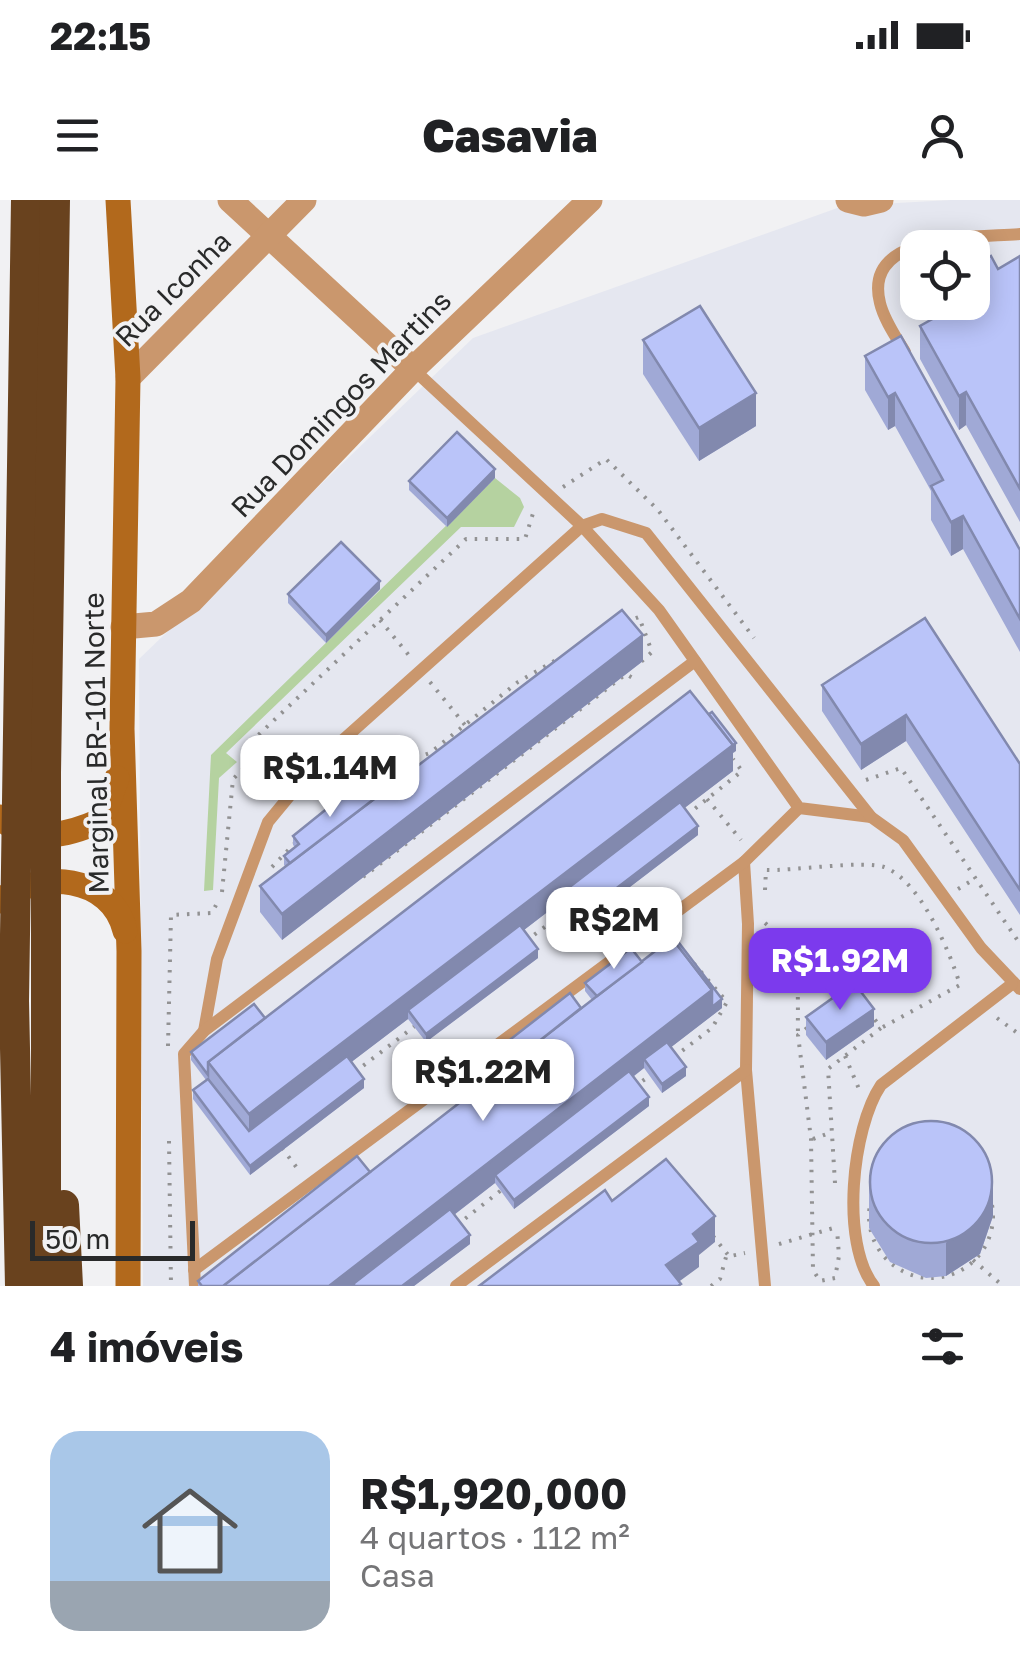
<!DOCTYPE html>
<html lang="pt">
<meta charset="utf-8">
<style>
:root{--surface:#fff;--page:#f6f6f6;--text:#202124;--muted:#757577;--accent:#7c3aed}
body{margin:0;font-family:"Golos Text",sans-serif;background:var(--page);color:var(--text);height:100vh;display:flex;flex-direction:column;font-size:38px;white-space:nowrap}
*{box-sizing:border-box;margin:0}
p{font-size:32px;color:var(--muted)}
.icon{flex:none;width:55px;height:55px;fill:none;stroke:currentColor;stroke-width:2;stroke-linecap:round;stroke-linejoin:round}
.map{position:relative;height:1086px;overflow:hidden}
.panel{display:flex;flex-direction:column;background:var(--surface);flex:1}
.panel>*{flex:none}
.controls{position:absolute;left:900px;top:30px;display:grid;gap:20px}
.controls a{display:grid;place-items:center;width:90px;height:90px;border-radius:20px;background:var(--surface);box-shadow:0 5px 25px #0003;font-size:50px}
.scale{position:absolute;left:30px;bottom:25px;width:165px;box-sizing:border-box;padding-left:10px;border:5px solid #292a2a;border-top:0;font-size:28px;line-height:35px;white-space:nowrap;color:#292a2a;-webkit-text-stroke:8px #f1f1f3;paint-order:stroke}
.price{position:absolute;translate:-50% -85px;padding:0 22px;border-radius:20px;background:#fff;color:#222;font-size:32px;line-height:65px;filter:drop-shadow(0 2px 5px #0008)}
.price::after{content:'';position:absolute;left:50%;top:60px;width:30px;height:22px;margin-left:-15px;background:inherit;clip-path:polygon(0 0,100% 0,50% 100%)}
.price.current{background:var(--accent);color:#fff}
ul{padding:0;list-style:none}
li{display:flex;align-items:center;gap:30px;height:250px;padding:0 50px}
li span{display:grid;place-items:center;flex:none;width:280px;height:200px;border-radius:30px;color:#555}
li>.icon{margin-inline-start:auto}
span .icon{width:120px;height:120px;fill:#fffc;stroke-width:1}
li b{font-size:42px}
h2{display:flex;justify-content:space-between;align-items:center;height:120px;padding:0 50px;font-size:42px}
.status{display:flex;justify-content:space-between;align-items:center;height:70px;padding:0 50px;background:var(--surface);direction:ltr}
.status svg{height:28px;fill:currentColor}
header{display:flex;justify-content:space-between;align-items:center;height:130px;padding:0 50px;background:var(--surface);font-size:45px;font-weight:800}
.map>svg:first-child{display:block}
.built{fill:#e5e7f0;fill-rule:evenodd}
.green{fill:#b5d2a0}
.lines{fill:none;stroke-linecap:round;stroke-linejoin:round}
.path{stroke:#929293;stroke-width:4;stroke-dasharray:2.5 8;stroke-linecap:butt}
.lane{stroke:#ca976d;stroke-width:12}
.street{stroke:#ca976d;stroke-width:25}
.secondary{stroke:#b2691c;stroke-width:25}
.highway{stroke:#69421e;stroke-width:30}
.wall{fill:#a0a9d6}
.shaded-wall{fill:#8289ae}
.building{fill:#bac4f9;stroke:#8289ae;stroke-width:2.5}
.labels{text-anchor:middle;stroke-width:8;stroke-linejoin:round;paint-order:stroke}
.street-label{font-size:28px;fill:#292a2a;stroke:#f1f1f3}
</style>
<div class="status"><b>22:15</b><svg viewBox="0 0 49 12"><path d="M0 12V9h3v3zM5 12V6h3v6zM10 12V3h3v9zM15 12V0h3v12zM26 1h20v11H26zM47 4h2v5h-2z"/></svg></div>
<header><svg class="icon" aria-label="menu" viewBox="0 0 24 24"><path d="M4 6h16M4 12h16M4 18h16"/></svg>Casavia<svg class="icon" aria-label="person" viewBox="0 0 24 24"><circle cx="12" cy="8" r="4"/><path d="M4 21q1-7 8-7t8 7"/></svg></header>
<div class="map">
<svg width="1020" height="1086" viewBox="0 0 1020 1086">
<rect width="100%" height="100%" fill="#f1f1f3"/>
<path class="built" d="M951 0H1020V1086H143L139 459 473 138 843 6ZM918 48H972V102H918Z"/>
<path class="green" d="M495 278 520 298 524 307 514 327H461L226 553 237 562 219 578 213 690 204 691 211 555Z"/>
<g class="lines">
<g class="path">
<path d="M563 287 606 259 658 310 754 438"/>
<path d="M380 420 412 459"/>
<path d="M626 422 639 417 652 452 641 462"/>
<path d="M430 482 465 525"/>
<path d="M866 580 901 568 1020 744"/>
<path d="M362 589 390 567 430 553 518 482 561 457"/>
<path d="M707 599 741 640"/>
<path d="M687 615 742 571 733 559"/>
<path d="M272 667 296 642"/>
<path d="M363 677 626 474 638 481"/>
<path d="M631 682 653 710"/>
<path d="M958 689 976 678"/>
<path d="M765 690 766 670C792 671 864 660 884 667 920 680 950 752 960 785L881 828"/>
<path d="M222 692 233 579 252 560 253 540 466 339H525L535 307"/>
<path d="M765 723C804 757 797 787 798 835"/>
<path d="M526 741 558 717"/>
<path d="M997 818 1020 835"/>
<path d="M807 828 798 835 811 939 813 1070 820 1081 835 1078 839 1056 837 1029"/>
<path d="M168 846 171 715 212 713 218 701"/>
<path d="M845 856 859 889"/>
<path d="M674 857 712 828 727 802 683 751"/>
<path d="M355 872 415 826"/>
<path d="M634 887 651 875"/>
<path d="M813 939 832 932"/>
<path d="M169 941 171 1086"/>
<path d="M282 948 300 972"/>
<circle cx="931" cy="1016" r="62"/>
<path d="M835 983 828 869 881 828 873 817"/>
<path d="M457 1025 504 988"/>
<path d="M713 1036 729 1056"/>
<path d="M779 1044 837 1027"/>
<path d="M973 1060 1003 1086"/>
<path d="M711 1086 720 1079 726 1057 745 1053"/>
</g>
<g class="lane">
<path d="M905 152C896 137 884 120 880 103 862 31 977 38 1020 34"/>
<path d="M413 169 582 326 659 410 799 608 871 617"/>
<path d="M744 662 748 724 746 870 765 1086"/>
<path d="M204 831 217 759 268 622 315 565 582 326 602 319 646 333 871 617 903 640 981 748 1020 789"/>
<path d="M194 1070 744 662 799 608"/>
<path d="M195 1086 184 854 204 831 695 461"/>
<path d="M456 1086 746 870"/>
<path d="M874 1086C840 1043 852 928 881 885L1012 784"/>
</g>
<g class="street">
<path d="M230 0 413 169"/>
<path d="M848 0 864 4 881 0"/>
<path d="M128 178 304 0"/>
<path d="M123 427 156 424 191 401 413 169 590 0"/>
</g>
<g class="secondary">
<path d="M118 0 128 178 122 529 129 751 128 1086"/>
<path d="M0 617C29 646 69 635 102 620L117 578"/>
<path d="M0 701C39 669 112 675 125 731"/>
</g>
<g class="highway">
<path d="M64 1005 68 1086"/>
<path d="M20 1086 14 801 26 0"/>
<path d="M46 1086V572L55 0"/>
</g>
</g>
<g class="wall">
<path d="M1020 56V322L966 225 959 230 920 159V126L946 111V102H972L998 69Z"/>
<path d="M643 140 756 226 699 261 643 174Z"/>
<path d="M865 156 1020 350V452L963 349 951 356 931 320V291L895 226 888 230 865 190Z"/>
<path d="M495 278 447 327 409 290V281Z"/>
<path d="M380 389 326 443 288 403V394Z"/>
<path d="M925 418 1020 564V715L906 541 861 570 822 511V485Z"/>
<path d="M643 461 282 740 260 712V686L286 667 284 665V656L295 647 293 645V636L374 599Z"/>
<path d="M736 551 733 553V571L684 608 698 635 567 735 550 710 524 730 538 758 426 842 408 819 351 862 364 888 250 975 193 899V890L206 880 191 860V852L265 818Z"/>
<path d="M642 762 722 808 671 847 686 876 662 893 644 868 633 877 649 906 514 1009 495 983 454 1015 470 1044 414 1086H198V1081L370 972 506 867 498 858V849L581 808 592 800 585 791V783Z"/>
<path d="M806 817 874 826 826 860 806 835Z"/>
<path d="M869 975 993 1016 980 1054 946 1076 926 1078 890 1062 869 1028Z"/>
</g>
<g class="shaded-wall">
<path d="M966 192V225L959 230V196Z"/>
<path d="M756 193V226L699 261V228Z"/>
<path d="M895 193V226L888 230V197Z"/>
<path d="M495 269V278L447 327V318Z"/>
<path d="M963 316V349L951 356V322Z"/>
<path d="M380 381V389L326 443V435Z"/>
<path d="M643 435V461L282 740V714Z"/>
<path d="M906 515V541L861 570V544Z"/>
<path d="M736 543V551L733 553V571L554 708 550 702V710L412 816 408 810V819L249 940V914Z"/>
<path d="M698 626V635L567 735V726Z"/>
<path d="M538 749V758L426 842V834Z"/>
<path d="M712 790 722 799V808L648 865 644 859V868L499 980 495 975V983L362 1086 353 1084V1086H329Z"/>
<path d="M874 809V826L826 860V842Z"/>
<path d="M686 867V876L662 893V884Z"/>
<path d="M364 879V888L250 975V966Z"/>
<path d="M649 897V906L514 1009V1000Z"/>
<path d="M993 983V1016L980 1054 946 1076V1043Z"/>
<path d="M715 1016V1042L699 1055V1067L673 1086 666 1065 693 1034Z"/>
<path d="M470 1035V1044L414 1086H402Z"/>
</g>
<g class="building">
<path d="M991 56 998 69 1020 56V289L966 192 959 196 920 126 959 104 958 102H972V66Z"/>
<path d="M700 106 756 193 699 228 643 140Z"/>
<path d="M901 136 1020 350V419L963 316 951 322 931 286 943 280 895 193 888 197 865 156Z"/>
<path d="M457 232 495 269 447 318 409 281Z"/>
<path d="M341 342 380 381 326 435 288 394Z"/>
<path d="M622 410 643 435 282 714 260 686Z"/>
<path d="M925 418 1020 564V690L906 515 861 544 822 485Z"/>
<path d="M690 491 733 545 249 914 208 862Z"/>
<path d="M712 512 736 543 733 545 709 514Z"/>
<path d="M360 582 374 599 290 663 284 656 299 644 293 636Z"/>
<path d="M680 602 698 626 567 726 550 702Z"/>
<path d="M520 725 538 749 426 834 408 810Z"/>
<path d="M672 738 712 790 329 1086H223Z"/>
<path d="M676 739 722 799 712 807V790L674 741Z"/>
<path d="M631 748 642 762 597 796 585 783Z"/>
<path d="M858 788 874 809 826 842 806 817 837 795Z"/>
<path d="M570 793 581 808 510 864 498 849Z"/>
<path d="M254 804 265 818 208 862V875L191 852Z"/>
<path d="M667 842 686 867 662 884 644 859Z"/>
<path d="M347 856 364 879 250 966 193 890 208 879 249 931Z"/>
<path d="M629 871 649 897 514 1000 495 975Z"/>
<circle cx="931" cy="982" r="61"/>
<path d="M357 956 370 972 223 1086H202L198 1081Z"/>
<path d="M666 959 715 1016 693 1034 699 1042 666 1065 681 1084 678 1086H479L605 990 612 1001Z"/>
<path d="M450 1009 470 1035 402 1086H355L353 1084Z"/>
</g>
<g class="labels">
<g class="street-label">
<text transform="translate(173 89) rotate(-45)" y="10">Rua Iconha</text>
<text transform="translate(341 204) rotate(-46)" y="10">Rua Domingos Martins</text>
<text transform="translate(96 543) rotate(-91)" y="10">Marginal BR-101 Norte</text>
</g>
</g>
</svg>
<div class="controls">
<a><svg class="icon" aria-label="locate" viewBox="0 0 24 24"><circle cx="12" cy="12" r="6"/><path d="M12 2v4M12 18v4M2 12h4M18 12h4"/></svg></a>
</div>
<div class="scale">50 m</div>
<b class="price" style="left:330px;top:620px">R$1.14M</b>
<b class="price" style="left:614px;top:772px">R$2M</b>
<b class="price current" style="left:840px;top:813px">R$1.92M</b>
<b class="price" style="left:483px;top:924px">R$1.22M</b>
</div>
<section class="panel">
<h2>4 imóveis<svg class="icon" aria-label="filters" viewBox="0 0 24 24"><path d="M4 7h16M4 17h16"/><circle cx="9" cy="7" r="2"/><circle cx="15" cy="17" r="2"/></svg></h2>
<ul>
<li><span style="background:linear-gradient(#a9c7e8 75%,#9aa5b1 0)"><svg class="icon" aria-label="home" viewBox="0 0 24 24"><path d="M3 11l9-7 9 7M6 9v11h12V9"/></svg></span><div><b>R$1,920,000</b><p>4 quartos · 112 m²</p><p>Casa</p></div></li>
</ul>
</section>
